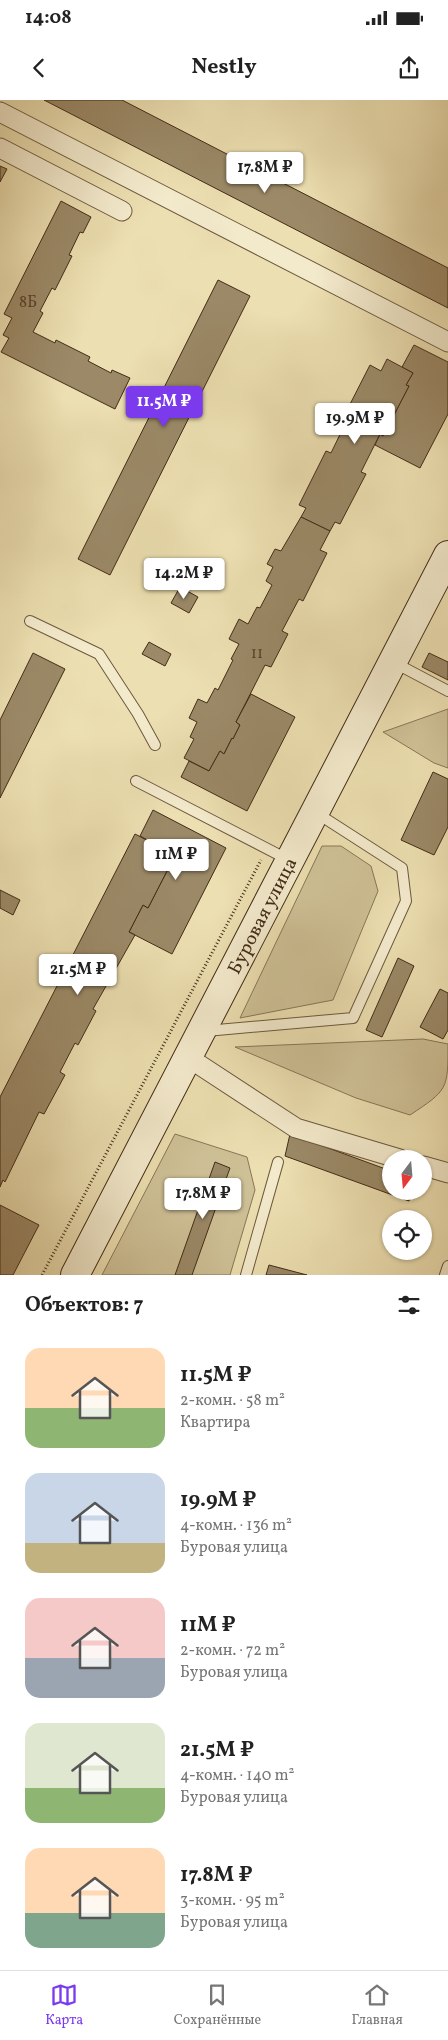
<!DOCTYPE html>
<html lang="ru">
<meta charset="utf-8">
<style>
:root{--surface:#fff;--page:#f2f2f2;--text:#222;--muted:#767676;--line:#e0e0e0;--accent:#7c3aed}
body{margin:0;font-family:Vollkorn,serif;background:var(--page);color:var(--text);height:100vh;display:flex;flex-direction:column;font-size:19px;white-space:nowrap}
*{box-sizing:border-box;margin:0}
p{font-size:16px;color:var(--muted)}
.icon{flex:none;width:28px;height:28px;fill:none;stroke:currentColor;stroke-width:2;stroke-linecap:round;stroke-linejoin:round}
.map{position:relative;height:1175px;overflow:hidden}
.details{display:flex;flex-direction:column;background:var(--surface);flex:1}
.details>*{flex:none}
.needle{width:32px;rotate:196deg}
.controls{position:absolute;left:382px;top:1050px;display:grid;gap:10px}
.controls a{display:grid;place-items:center;width:50px;height:50px;border-radius:50%;background:var(--surface);box-shadow:0 1px 4px #0004;font-size:25px}
.price{position:absolute;translate:-50% -42px;padding:0 11px;border-radius:5px;background:#fff;color:#222;font-size:16px;line-height:32px;filter:drop-shadow(0 1px 2px #0008)}
.price::after{content:'';position:absolute;left:50%;top:30px;width:15px;height:11px;margin-left:-8px;background:inherit;clip-path:polygon(0 0,100% 0,50% 100%)}
.price.current{background:var(--accent);color:#fff}
ul{padding:0;list-style:none}
li{display:flex;align-items:center;gap:15px;height:125px;padding:0 25px}
li span{display:grid;place-items:center;flex:none;width:140px;height:100px;border-radius:15px;color:#555}
li>.icon{margin-inline-start:auto}
span .icon{width:60px;height:60px;fill:#fffc;stroke-width:1}
li b{font-size:21px}
h2{display:flex;justify-content:space-between;align-items:center;height:60px;padding:0 25px;font-size:21px}
.status{display:flex;justify-content:space-between;align-items:center;height:35px;padding:0 25px;background:var(--surface);direction:ltr}
.status svg{height:14px;fill:currentColor}
header{display:flex;justify-content:space-between;align-items:center;height:65px;padding:0 25px;background:var(--surface);font-size:22px;font-weight:700}
.dock{display:flex;justify-content:space-around;align-items:center;height:70px;border-top:1px solid var(--line);background:var(--surface);font-size:14px;color:var(--muted)}
.dock a{display:grid;justify-items:center;gap:2px}
.dock .current{color:var(--accent)}
.map>svg:first-child{display:block}
.green{fill:#cfc197;stroke:#897657}
.building{fill:#9b8967;stroke:#432c17}
.lines{fill:none;stroke-linecap:round;stroke-linejoin:round}
.service-casing{stroke:#6d593e;stroke-width:12}
.minor-casing{stroke:#6d593e;stroke-width:21}
.secondary-casing{stroke:#432c17;stroke-width:30}
.path{stroke:#432c17;stroke-width:3;stroke-dasharray:1 2.5;stroke-linecap:butt}
.service{stroke:#f3eacc;stroke-width:10}
.minor{stroke:#f3eacc;stroke-width:19}
.secondary{stroke:#f3eacc;stroke-width:28}
.labels{text-anchor:middle;stroke-width:5;stroke-linejoin:round;paint-order:stroke}
.number-label{font-size:16px;fill:#59432b}
.street-label{font-size:19px;fill:#432c17;stroke:#f3eacc}
</style>
<div class="status"><b>14:08</b><svg viewBox="0 0 49 12"><path d="M0 12V9h3v3zM5 12V6h3v6zM10 12V3h3v9zM15 12V0h3v12zM26 1h20v11H26zM47 4h2v5h-2z"/></svg></div>
<header><svg class="icon" aria-label="back" viewBox="0 0 24 24"><path d="M15 5l-7 7 7 7"/></svg>Nestly<svg class="icon" aria-label="share" viewBox="0 0 24 24"><path d="M12 15V3M7 8l5-5 5 5M5 13v7h14v-7"/></svg></header>
<div class="map">
<svg width="448" height="1175" viewBox="0 0 448 1175">
<rect width="100%" height="100%" fill="#ecdfb1"/>
<filter id="stains"><feTurbulence type="fractalNoise" baseFrequency=".004" numOctaves="4"/><feColorMatrix values="0 0 0 0 .2 0 0 0 0 .09 0 0 0 0 .02 0 0 0 .5 -.17"/></filter>
<radialGradient id="worn" r=".72"><stop offset=".6" stop-color="#630" stop-opacity="0"/><stop offset="1" stop-color="#630" stop-opacity=".3"/></radialGradient>
<g class="green">
<path d="M448 609V668L434 663 383 632Z"/>
<path d="M322 746H341L371 766 378 791 333 900 240 918Z"/>
<path d="M423 939 448 944C448 989 448 990 410 1015L356 998 235 947Z"/>
<path d="M175 1034 247 1057 255 1090 230 1175H102Z"/>
</g>
<g class="building">
<path d="M44 0H122L448 168V208Z"/>
<path d="M0 66 7 69 0 82Z"/>
<path d="M61 101 91 117 83 133 80 132 69 155 72 156 55 190 52 188 40 211 43 213 33 232 55 243 56 240 90 257 88 261 111 273 112 270 130 278 115 309 1 252 9 238 3 235 12 218 4 214Z"/>
<path d="M218 180 250 196 110 475 78 459Z"/>
<path d="M414 245 448 262V314L420 368 375 345 380 334 383 336 409 286 406 285 413 273 402 267Z"/>
<path d="M387 259 413 273 406 285 409 286 383 336 380 334 361 372 366 374 340 424 335 422 330 431 301 417 306 408 299 405 326 351 331 353 348 318 344 316 370 265 381 271Z"/>
<path d="M301 417 330 431 320 450 327 453 303 501 299 499 282 531 288 534 271 567 265 565 236 622 240 625 233 639 232 638 224 654 220 651 209 671 184 658 194 639 190 637 197 622 189 618 198 599 207 603 215 588 218 590 233 560 231 559 239 544 229 539 239 519 248 524 257 507 260 508 272 485 266 481 273 467 267 464 275 449 281 451Z"/>
<path d="M180 487 198 497 189 513 171 503Z"/>
<path d="M149 542 171 554 165 566 142 554Z"/>
<path d="M33 553 65 569 0 698V620Z"/>
<path d="M429 553 448 562V580L422 567Z"/>
<path d="M251 594 295 617 247 711 181 677 189 661 209 671 220 651 224 654 232 638 233 639 240 625 236 622Z"/>
<path d="M433 672 448 679V727L434 755 401 740Z"/>
<path d="M153 710 226 748 172 854 129 832 143 805 148 808 167 771 164 769 172 753 140 736Z"/>
<path d="M135 734 172 753 164 769 167 771 148 808 143 805 129 832 135 835 93 909 96 911 78 945 75 943 60 972 65 975 44 1014 39 1012 5 1082 3 1080 0 1087V997Z"/>
<path d="M0 790 20 800 13 815 0 808Z"/>
<path d="M398 858 414 866 382 937 366 930Z"/>
<path d="M440 889 448 893V930L443 939 420 927Z"/>
<path d="M290 1034 391 1071V1091H413L409 1101 285 1056Z"/>
<path d="M215 1062 230 1068 192 1175H175Z"/>
<path d="M0 1105 39 1125 13 1175H0Z"/>
<path d="M269 1165 307 1175H266Z"/>
</g>
<g class="lines">
<g class="service-casing">
<g id="service">
<path d="M30 521 99 554 138 614 155 645"/>
<path d="M393 562 448 591"/>
<path d="M136 681 289 760"/>
<path d="M206 931 353 918 406 801 402 768 315 712"/>
<path d="M246 1175 278 1062"/>
<path d="M445 1175 448 1166"/>
</g>
</g>
<g class="minor-casing">
<g id="minor">
<path d="M0 12 448 242"/>
<path d="M0 48 122 111"/>
<path d="M189 958 296 1028 400 1059"/>
<path d="M424 1066 448 1073"/>
</g>
</g>
<g class="secondary-casing">
<g id="secondary">
<path id="s1" d="M75 1175 448 455"/>
</g>
</g>
<path class="path" d="M42 1175 261 760"/>
<use href="#service" class="service"/>
<use href="#minor" class="minor"/>
<use href="#secondary" class="secondary"/>
</g>
<g class="labels">
<g class="number-label">
<text x="28" y="207">8Б</text>
<text x="257" y="558">11</text>
</g>
<g class="street-label">
<text dy="7" stroke="none"><textPath href="#s1" startOffset="405">Буровая улица</textPath></text>
</g>
</g>
<rect width="100%" height="100%" filter="url(#stains)"/>
<rect width="100%" height="100%" fill="url(#worn)"/>
</svg>
<div class="controls">
<a><svg class="needle" viewBox="-14 -14 28 28"><path d="M0-13l5 13h-10z" fill="#e53935"/><path d="M0 13l5-13h-10z" fill="#767676"/></svg></a>
<a><svg class="icon" aria-label="locate" viewBox="0 0 24 24"><circle cx="12" cy="12" r="6"/><path d="M12 2v4M12 18v4M2 12h4M18 12h4"/></svg></a>
</div>
<b class="price" style="left:265px;top:94px">17.8M ₽</b>
<b class="price current" style="left:164px;top:328px">11.5M ₽</b>
<b class="price" style="left:355px;top:345px">19.9M ₽</b>
<b class="price" style="left:184px;top:500px">14.2M ₽</b>
<b class="price" style="left:176px;top:781px">11M ₽</b>
<b class="price" style="left:78px;top:896px">21.5M ₽</b>
<b class="price" style="left:203px;top:1120px">17.8M ₽</b>
</div>
<section class="details">
<h2>Объектов: 7<svg class="icon" aria-label="filters" viewBox="0 0 24 24"><path d="M4 7h16M4 17h16"/><circle cx="9" cy="7" r="2"/><circle cx="15" cy="17" r="2"/></svg></h2>
<ul>
<li><span style="background:linear-gradient(#ffd9b3 60%,#8fb573 0)"><svg class="icon" aria-label="home" viewBox="0 0 24 24"><path d="M3 11l9-7 9 7M6 9v11h12V9"/></svg></span><div><b>11.5M ₽</b><p>2-комн. · 58 m²</p><p>Квартира</p></div></li>
<li><span style="background:linear-gradient(#c9d6e8 70%,#c2b280 0)"><svg class="icon" aria-label="home" viewBox="0 0 24 24"><path d="M3 11l9-7 9 7M6 9v11h12V9"/></svg></span><div><b>19.9M ₽</b><p>4-комн. · 136 m²</p><p>Буровая улица</p></div></li>
<li><span style="background:linear-gradient(#f6c9c9 60%,#9aa5b1 0)"><svg class="icon" aria-label="home" viewBox="0 0 24 24"><path d="M3 11l9-7 9 7M6 9v11h12V9"/></svg></span><div><b>11M ₽</b><p>2-комн. · 72 m²</p><p>Буровая улица</p></div></li>
<li><span style="background:linear-gradient(#dfe7d0 65%,#8fb573 0)"><svg class="icon" aria-label="home" viewBox="0 0 24 24"><path d="M3 11l9-7 9 7M6 9v11h12V9"/></svg></span><div><b>21.5M ₽</b><p>4-комн. · 140 m²</p><p>Буровая улица</p></div></li>
<li><span style="background:linear-gradient(#ffd9b3 65%,#7fa58c 0)"><svg class="icon" aria-label="home" viewBox="0 0 24 24"><path d="M3 11l9-7 9 7M6 9v11h12V9"/></svg></span><div><b>17.8M ₽</b><p>3-комн. · 95 m²</p><p>Буровая улица</p></div></li>
</ul>
</section>
<nav class="dock">
<a class="current"><svg class="icon" aria-label="map" viewBox="0 0 24 24"><path d="M3 6l6-2 6 2 6-2v14l-6 2-6-2-6 2zM9 4v14M15 6v14"/></svg>Карта</a>
<a><svg class="icon" aria-label="saved" viewBox="0 0 24 24"><path d="M7 4h10v16l-5-4-5 4z"/></svg>Сохранённые</a>
<a><svg class="icon" aria-label="home" viewBox="0 0 24 24"><path d="M3 11l9-7 9 7M6 9v11h12V9"/></svg>Главная</a>
</nav>
